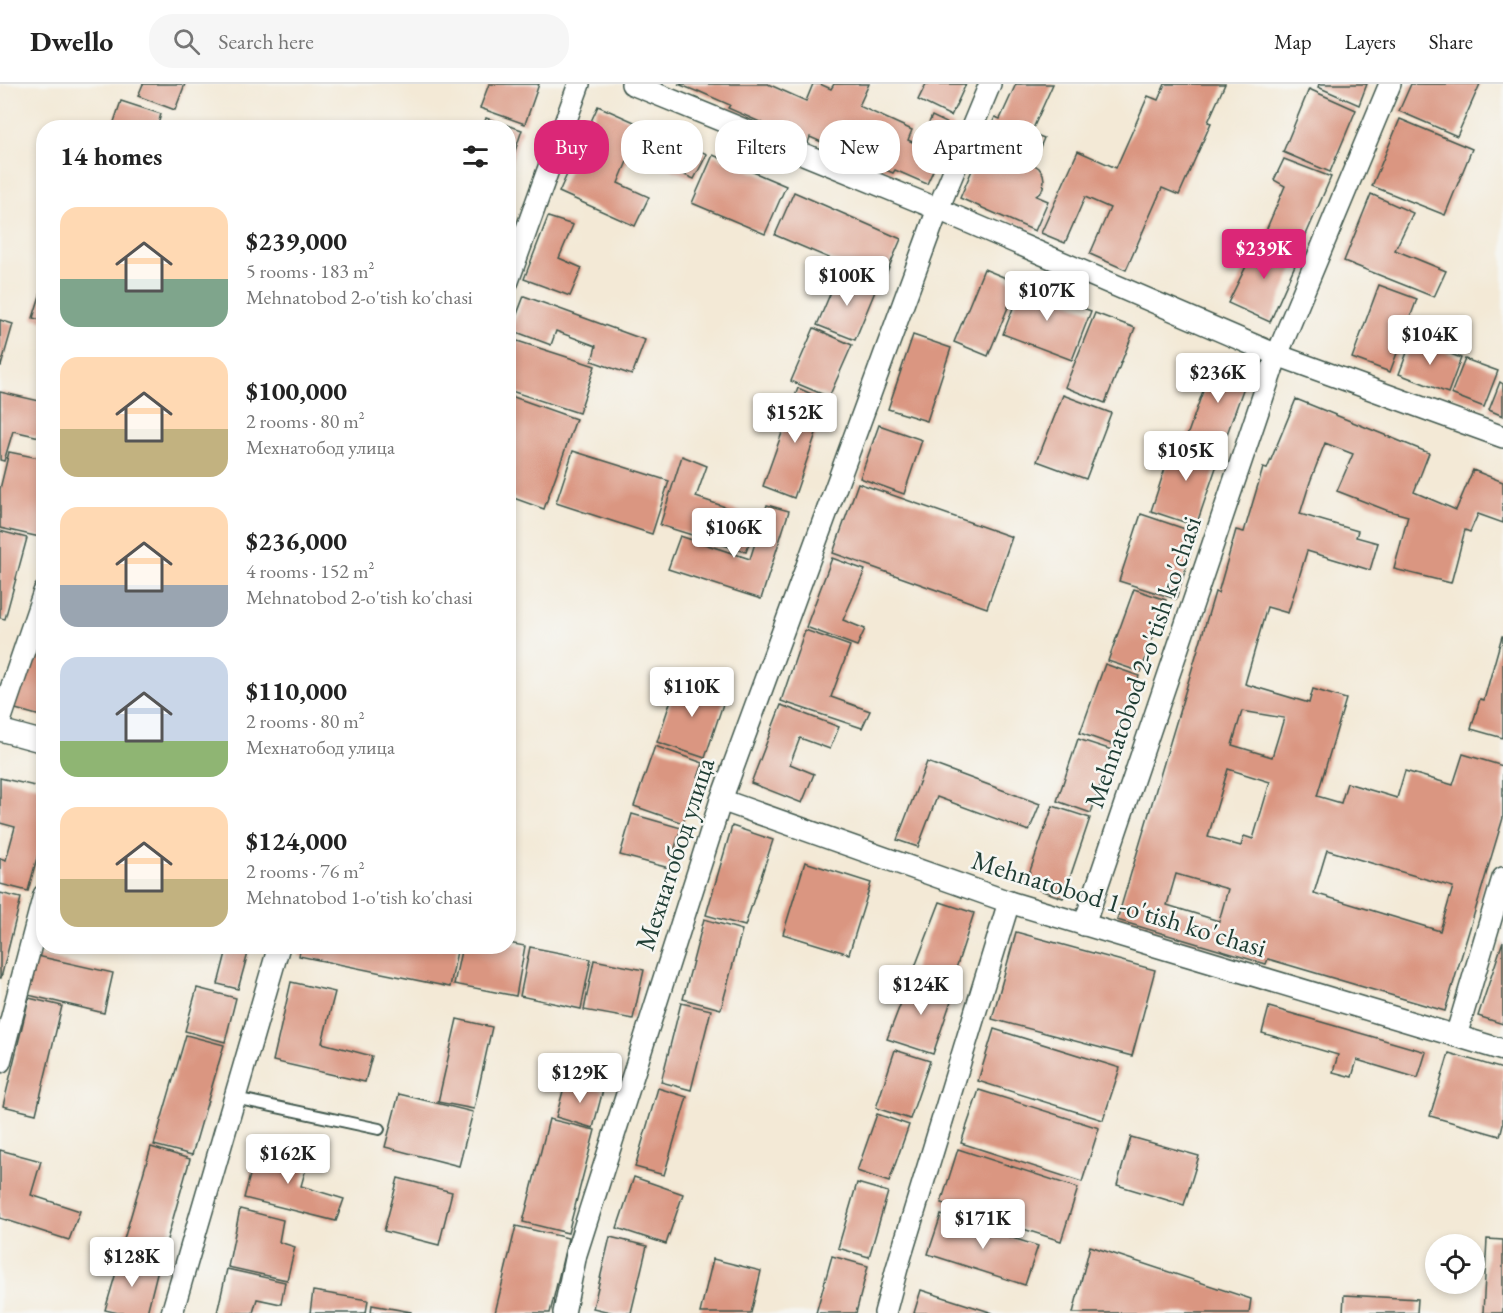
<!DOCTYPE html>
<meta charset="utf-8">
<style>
:root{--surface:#fff;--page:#f6f6f6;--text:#222;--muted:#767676;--line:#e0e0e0;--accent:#db2777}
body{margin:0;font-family:"EB Garamond",serif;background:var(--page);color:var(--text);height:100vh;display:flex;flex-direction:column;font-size:22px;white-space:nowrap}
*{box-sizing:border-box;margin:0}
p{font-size:20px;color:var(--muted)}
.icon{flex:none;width:33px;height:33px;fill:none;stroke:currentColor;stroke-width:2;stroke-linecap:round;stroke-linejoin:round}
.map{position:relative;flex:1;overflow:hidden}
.sheet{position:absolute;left:36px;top:36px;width:480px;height:834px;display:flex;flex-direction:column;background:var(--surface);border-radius:24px;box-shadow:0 3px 9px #0003}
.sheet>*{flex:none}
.banner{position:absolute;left:534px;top:36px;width:570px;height:54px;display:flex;gap:12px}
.fabs{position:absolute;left:1425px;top:1150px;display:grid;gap:12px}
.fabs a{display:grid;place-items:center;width:60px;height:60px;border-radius:50%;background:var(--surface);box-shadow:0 3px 9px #0003;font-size:30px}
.price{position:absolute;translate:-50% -51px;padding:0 14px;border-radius:6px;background:#fff;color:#222;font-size:20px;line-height:39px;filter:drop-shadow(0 2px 3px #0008)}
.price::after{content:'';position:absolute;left:50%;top:36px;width:18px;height:14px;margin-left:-9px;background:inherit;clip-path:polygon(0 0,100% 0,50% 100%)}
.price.selected{background:var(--accent);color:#fff}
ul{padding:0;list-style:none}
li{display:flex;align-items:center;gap:18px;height:150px;padding:0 24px}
li span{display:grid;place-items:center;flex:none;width:168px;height:120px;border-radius:18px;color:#555}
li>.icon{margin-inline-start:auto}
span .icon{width:72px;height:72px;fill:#fffc;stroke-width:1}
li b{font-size:26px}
h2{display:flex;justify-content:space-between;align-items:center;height:72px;padding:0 24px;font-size:26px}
.tag{padding:0 21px;border-radius:24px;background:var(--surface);box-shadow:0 3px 9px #0003;font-size:21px;line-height:54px}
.tag.selected{background:var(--accent);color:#fff}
header{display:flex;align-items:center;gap:36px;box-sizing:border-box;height:84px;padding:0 30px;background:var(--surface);border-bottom:2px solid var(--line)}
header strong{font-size:28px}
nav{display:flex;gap:33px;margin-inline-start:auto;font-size:21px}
.search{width:420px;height:54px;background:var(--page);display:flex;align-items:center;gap:15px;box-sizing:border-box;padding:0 21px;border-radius:24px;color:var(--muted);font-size:22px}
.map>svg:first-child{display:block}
.building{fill:#da9681;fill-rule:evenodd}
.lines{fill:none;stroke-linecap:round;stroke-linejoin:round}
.service-casing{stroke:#3f574c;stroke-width:14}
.minor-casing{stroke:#3f574c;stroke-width:24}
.service{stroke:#fff;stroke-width:10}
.minor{stroke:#fff;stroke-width:21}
.labels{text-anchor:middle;stroke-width:5;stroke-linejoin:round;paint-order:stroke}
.street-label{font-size:27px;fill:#1f3d34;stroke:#f6f6f2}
</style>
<header>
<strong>Dwello</strong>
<div class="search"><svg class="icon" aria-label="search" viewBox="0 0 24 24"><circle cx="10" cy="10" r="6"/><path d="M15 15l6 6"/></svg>Search here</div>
<nav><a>Map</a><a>Layers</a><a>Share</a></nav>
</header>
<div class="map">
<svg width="1503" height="1229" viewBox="0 0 1503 1229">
<rect width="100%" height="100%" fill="#f6f6f2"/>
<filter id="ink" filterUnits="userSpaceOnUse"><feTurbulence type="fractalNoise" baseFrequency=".0167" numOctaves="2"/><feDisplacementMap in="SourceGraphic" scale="12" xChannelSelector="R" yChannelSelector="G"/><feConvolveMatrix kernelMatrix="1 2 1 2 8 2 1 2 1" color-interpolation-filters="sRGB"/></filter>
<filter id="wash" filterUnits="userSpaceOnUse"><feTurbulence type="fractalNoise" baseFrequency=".008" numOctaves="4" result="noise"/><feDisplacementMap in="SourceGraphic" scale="24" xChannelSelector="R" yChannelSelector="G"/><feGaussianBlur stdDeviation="1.35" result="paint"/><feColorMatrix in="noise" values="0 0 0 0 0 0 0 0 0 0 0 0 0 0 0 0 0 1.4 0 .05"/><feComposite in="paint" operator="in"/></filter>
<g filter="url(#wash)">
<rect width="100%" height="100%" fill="#f3e9d6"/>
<g id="blocks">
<g class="building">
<path d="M143 0H185L175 26 138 12Z"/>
<path d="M489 0H539L525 40 480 24Z"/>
<path d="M678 0H768L806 17 813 0H820L831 5 834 0H869L859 22 912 46 908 56 919 61 932 32 953 42 927 100 895 86 893 89 810 53 808 59 728 24 730 21 698 7V8Z"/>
<path d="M926 0H966L951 32 918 16Z"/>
<path d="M1016 0H1053L1031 49 1044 54 1033 80 1039 84 1043 90 1044 96 1043 103 1041 108 1036 112 1048 117 1035 147 960 114 995 33 1000 35Z"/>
<path d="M1165 0H1225L1208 38 1211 39 1179 111 1162 104 1126 186 1090 170 1110 124 1085 113 1065 159 1041 149 1078 67 1116 84 1148 12 1158 16Z"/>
<path d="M1319 0H1367L1359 21 1318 3Z"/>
<path d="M1411 0H1480L1457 52 1399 27Z"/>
<path d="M1309 5 1356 26 1330 88 1283 68Z"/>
<path d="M121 17 161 30 157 44H112Z"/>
<path d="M598 22 707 70 694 95 631 68 618 99 649 113 635 142 559 108Z"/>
<path d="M486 34 522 46 509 85 508 44H483Z"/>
<path d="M1400 35 1472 65 1445 131 1372 102Z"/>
<path d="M713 71 786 102 765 150 692 119Z"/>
<path d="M1284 75 1331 93 1299 167 1264 151 1285 102 1274 96Z"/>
<path d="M794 108 901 155 883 197 775 151Z"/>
<path d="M1371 110 1413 129 1395 166 1446 187 1434 213 1344 177Z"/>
<path d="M548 133 573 141 559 174 582 184 570 212 524 195Z"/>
<path d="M1260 154 1299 172 1270 238 1228 219Z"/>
<path d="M984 185 1018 199 988 272 954 258Z"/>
<path d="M839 189 876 205 855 256 817 241Z"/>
<path d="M1022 201 1091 227 1072 276 1003 250Z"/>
<path d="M1379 201 1417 215 1390 288 1352 274Z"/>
<path d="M43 202H44V237L33 234Z"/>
<path d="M524 212 645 256 632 291 592 277 596 262 556 247 551 261 511 246Z"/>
<path d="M1095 229 1135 244 1105 319 1065 303Z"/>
<path d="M0 236 13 240 1 282H0Z"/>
<path d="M814 244 852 261 829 313 791 297Z"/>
<path d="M913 251 951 264 927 337 888 325Z"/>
<path d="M508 254 595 282 579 329 508 306Z"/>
<path d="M1412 255 1461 274 1448 309 1399 290Z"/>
<path d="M1465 275 1498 287 1484 323 1451 310Z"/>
<path d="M1214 276 1249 289 1222 364 1187 352Z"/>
<path d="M1500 298 1503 300V332L1489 326Z"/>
<path d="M798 304 827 317 794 414 763 402Z"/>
<path d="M0 308 44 318V354L13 347 4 377 0 376Z"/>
<path d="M508 311 576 335 544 425 508 412Z"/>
<path d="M1063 311 1111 329 1086 395 1037 377Z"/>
<path d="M1296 315 1429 369 1414 408 1456 426 1473 386 1503 398V439L1478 430 1470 448 1465 446 1451 499 1394 485 1408 432 1386 426 1337 407 1353 370 1325 359 1310 398 1300 430 1358 447 1356 453 1378 459 1370 486 1307 467 1288 529 1267 523 1245 600 1309 619 1313 605 1346 615 1317 712 1341 719 1347 699 1397 714 1405 687 1453 701 1463 670 1503 682V734L1445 927 1268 875 1266 880 1117 836 1215 508 1218 509 1236 446 1244 448 1263 384 1267 385ZM1242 627 1284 634 1272 673 1232 661ZM1228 685 1270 698 1253 755 1244 752 1241 762 1208 753ZM1327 766 1453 803 1440 847 1314 809ZM1176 790 1228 805 1219 837 1167 821Z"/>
<path d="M879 341 922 356 904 410 860 394Z"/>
<path d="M1175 354 1221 369 1196 442 1151 427Z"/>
<path d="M573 367 669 397 652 450 556 419Z"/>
<path d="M9 368 44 375V454L0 444V405Z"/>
<path d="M682 372 707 382 696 413 758 434 746 468 660 441Z"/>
<path d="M858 399 1012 453 987 524 833 469Z"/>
<path d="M767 421 789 427 761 515 668 485 680 452 750 475Z"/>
<path d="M1141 430 1197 449 1176 515 1119 497Z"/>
<path d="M0 447 27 454 5 535 0 534Z"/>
<path d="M832 474 865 486 843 536 865 545 857 562 806 543Z"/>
<path d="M1134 505 1166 516 1141 588 1108 577Z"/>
<path d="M805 546 850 562 831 613 870 627 862 644 781 617Z"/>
<path d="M33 551 44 554V633L12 624Z"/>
<path d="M1502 552H1503V654L1471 645 1480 615 1484 616Z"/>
<path d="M1105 580 1139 592 1114 661 1080 649Z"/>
<path d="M678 595 726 611 705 674 657 658Z"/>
<path d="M781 621 839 643 830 665 800 654 790 680 814 690 802 719 751 699Z"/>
<path d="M1078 655 1112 666 1091 729 1057 717Z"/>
<path d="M655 662 703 679 683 739 634 722Z"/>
<path d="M927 678 1040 720 1029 747 937 713 918 763 897 756Z"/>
<path d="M0 694 44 704V748L28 807 0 800V774L6 776 15 743 0 739Z"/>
<path d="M1053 722 1090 734 1063 814 1025 801Z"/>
<path d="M632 730 681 744 669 784 620 771Z"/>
<path d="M732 742 773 756 745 842 706 831Z"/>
<path d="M805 778 871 799 849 870 783 850Z"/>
<path d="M0 809 21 814 1 894H0Z"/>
<path d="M940 818 974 829 951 900 913 888Z"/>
<path d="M704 835 742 846 721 925 683 915Z"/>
<path d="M1016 848 1155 886 1132 972 992 935Z"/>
<path d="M1503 857V940L1478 932Z"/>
<path d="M508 859 525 862 516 912 454 900 462 862H508Z"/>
<path d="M206 862H250L238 905 218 900 226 869Z"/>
<path d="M301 862H458L450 903 299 872Z"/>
<path d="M530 863 591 875 581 925 520 912Z"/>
<path d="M33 871 113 889 104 929 24 910Z"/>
<path d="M594 876 644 886 633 935 584 926Z"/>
<path d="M911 893 954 908 933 970 887 955Z"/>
<path d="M291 898 335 908 322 959 372 972 365 998 273 977Z"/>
<path d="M197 904 236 914 225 958 185 947Z"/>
<path d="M29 914 62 922 36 1030 3 1022Z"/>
<path d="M681 919 711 926 691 1006 661 998Z"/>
<path d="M1269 923 1426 968 1418 994 1357 976 1352 993 1333 988 1338 971 1262 949Z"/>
<path d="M457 935 492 943 474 1025 438 1018Z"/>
<path d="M994 945 1120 984 1103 1036 978 997Z"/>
<path d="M186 951 224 961 192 1071 154 1061Z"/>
<path d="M895 966 930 977 910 1035 876 1024Z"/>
<path d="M1449 969 1503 985V1040L1500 1052 1430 1032Z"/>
<path d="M566 996 603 1006 593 1044 556 1033Z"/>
<path d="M658 1004 687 1013 664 1091 635 1083Z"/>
<path d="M979 1006 1099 1044 1082 1098 961 1059Z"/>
<path d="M399 1010 473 1028 459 1082 385 1063Z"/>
<path d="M877 1030 909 1041 889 1098 857 1087Z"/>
<path d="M549 1035 595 1046 568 1149 523 1138Z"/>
<path d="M1131 1053 1199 1072 1184 1121 1117 1101Z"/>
<path d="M258 1060 309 1074 301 1102 344 1115 336 1137 244 1114Z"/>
<path d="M151 1063 190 1075 160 1180 120 1169Z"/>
<path d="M958 1065 1078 1104 1061 1157 941 1119Z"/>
<path d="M0 1066 41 1077 31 1111 80 1127 69 1156 0 1134Z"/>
<path d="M634 1093 683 1110 666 1160 617 1144Z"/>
<path d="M398 1094 452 1108 439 1161 384 1147Z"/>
<path d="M857 1099 888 1108 869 1173 838 1164Z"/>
<path d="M240 1125 283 1136 279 1158 295 1163 287 1196 228 1183Z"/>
<path d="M941 1131 1038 1162 1025 1201 928 1170Z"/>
<path d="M516 1142 568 1154 550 1229H495Z"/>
<path d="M610 1153 647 1162 631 1229H614L593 1224Z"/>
<path d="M1487 1155 1503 1156V1229H1483Z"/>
<path d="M1090 1162 1251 1215 1249 1229H1073Z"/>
<path d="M832 1172 868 1182 856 1229H816Z"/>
<path d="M120 1175 158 1185 147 1229H118L105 1226Z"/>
<path d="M713 1175 761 1187 751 1229H700Z"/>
<path d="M227 1185 285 1198 281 1220 257 1215 253 1229H217Z"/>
<path d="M921 1206 993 1229H914Z"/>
<path d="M313 1207 368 1216 366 1229H310Z"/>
<path d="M1344 1211 1418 1215 1417 1229H1343Z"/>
<path d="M372 1221 411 1228V1229H371Z"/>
</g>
</g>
</g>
<g filter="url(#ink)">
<use href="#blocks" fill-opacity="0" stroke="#3f574c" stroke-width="1.5"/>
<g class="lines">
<g class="service-casing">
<path id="service" d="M235 1014 379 1045"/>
</g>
<g class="minor-casing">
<g id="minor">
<path d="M632 0 938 125 1277 271 1503 353"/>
<path d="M508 197 579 0"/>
<path d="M0 637 44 508"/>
<path d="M0 646 44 658"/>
<path d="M721 716 1009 818 1503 966"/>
<path d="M1084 841 1277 271 1390 0"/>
<path d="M1456 952 1503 794"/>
<path d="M0 978 44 811"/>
<path d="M172 1229 279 862"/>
<path d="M564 1229 576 1170 721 716 938 125 990 0"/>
<path d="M885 1229 897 1184 1009 818"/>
</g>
</g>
<use href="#service" class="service"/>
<use href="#minor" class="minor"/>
</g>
</g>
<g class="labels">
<g class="street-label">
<text transform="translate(1143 578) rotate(-71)" y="9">Mehnatobod 2-o'tish ko'chasi</text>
<text transform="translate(675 770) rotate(-72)" y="9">Мехнатобод улица</text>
<text transform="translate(1119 820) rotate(17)" y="9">Mehnatobod 1-o'tish ko'chasi</text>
</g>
</g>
</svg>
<div class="fabs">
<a><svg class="icon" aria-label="locate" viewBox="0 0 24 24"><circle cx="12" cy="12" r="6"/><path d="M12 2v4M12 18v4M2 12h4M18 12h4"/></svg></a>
</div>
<b class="price selected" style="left:1264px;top:196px">$239K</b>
<b class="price" style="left:847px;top:223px">$100K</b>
<b class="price" style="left:1047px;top:238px">$107K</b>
<b class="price" style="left:1430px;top:282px">$104K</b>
<b class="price" style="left:1218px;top:320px">$236K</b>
<b class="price" style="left:795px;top:360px">$152K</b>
<b class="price" style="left:1186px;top:398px">$105K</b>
<b class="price" style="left:734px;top:475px">$106K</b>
<b class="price" style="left:692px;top:634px">$110K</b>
<b class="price" style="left:921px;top:932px">$124K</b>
<b class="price" style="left:580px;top:1020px">$129K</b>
<b class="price" style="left:288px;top:1101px">$162K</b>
<b class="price" style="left:983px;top:1166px">$171K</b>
<b class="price" style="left:132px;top:1204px">$128K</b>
<div class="banner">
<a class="tag selected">Buy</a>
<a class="tag">Rent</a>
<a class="tag">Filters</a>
<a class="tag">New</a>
<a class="tag">Apartment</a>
</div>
<section class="sheet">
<h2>14 homes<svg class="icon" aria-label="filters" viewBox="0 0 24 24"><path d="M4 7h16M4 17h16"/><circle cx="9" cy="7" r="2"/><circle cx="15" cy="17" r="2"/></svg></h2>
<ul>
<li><span style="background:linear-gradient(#ffd9b3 60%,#7fa58c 0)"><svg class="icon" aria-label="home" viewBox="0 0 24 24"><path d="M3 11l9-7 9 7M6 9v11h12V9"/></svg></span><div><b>$239,000</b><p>5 rooms · 183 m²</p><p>Mehnatobod 2-o'tish ko'chasi</p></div></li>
<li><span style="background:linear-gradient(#ffd9b3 60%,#c2b280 0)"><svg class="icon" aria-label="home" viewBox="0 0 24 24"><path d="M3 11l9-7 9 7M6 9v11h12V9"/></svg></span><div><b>$100,000</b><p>2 rooms · 80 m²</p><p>Мехнатобод улица</p></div></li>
<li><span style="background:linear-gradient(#ffd9b3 65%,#9aa5b1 0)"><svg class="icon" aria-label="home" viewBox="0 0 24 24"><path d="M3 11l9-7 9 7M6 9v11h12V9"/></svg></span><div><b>$236,000</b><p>4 rooms · 152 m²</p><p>Mehnatobod 2-o'tish ko'chasi</p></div></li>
<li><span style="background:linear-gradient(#c9d6e8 70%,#8fb573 0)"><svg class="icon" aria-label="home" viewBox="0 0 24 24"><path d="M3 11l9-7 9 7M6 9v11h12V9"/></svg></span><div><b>$110,000</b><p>2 rooms · 80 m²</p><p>Мехнатобод улица</p></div></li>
<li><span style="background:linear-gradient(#ffd9b3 60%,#c2b280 0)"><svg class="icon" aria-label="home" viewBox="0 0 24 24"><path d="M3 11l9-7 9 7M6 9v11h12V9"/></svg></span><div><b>$124,000</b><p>2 rooms · 76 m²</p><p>Mehnatobod 1-o'tish ko'chasi</p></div></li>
</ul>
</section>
</div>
